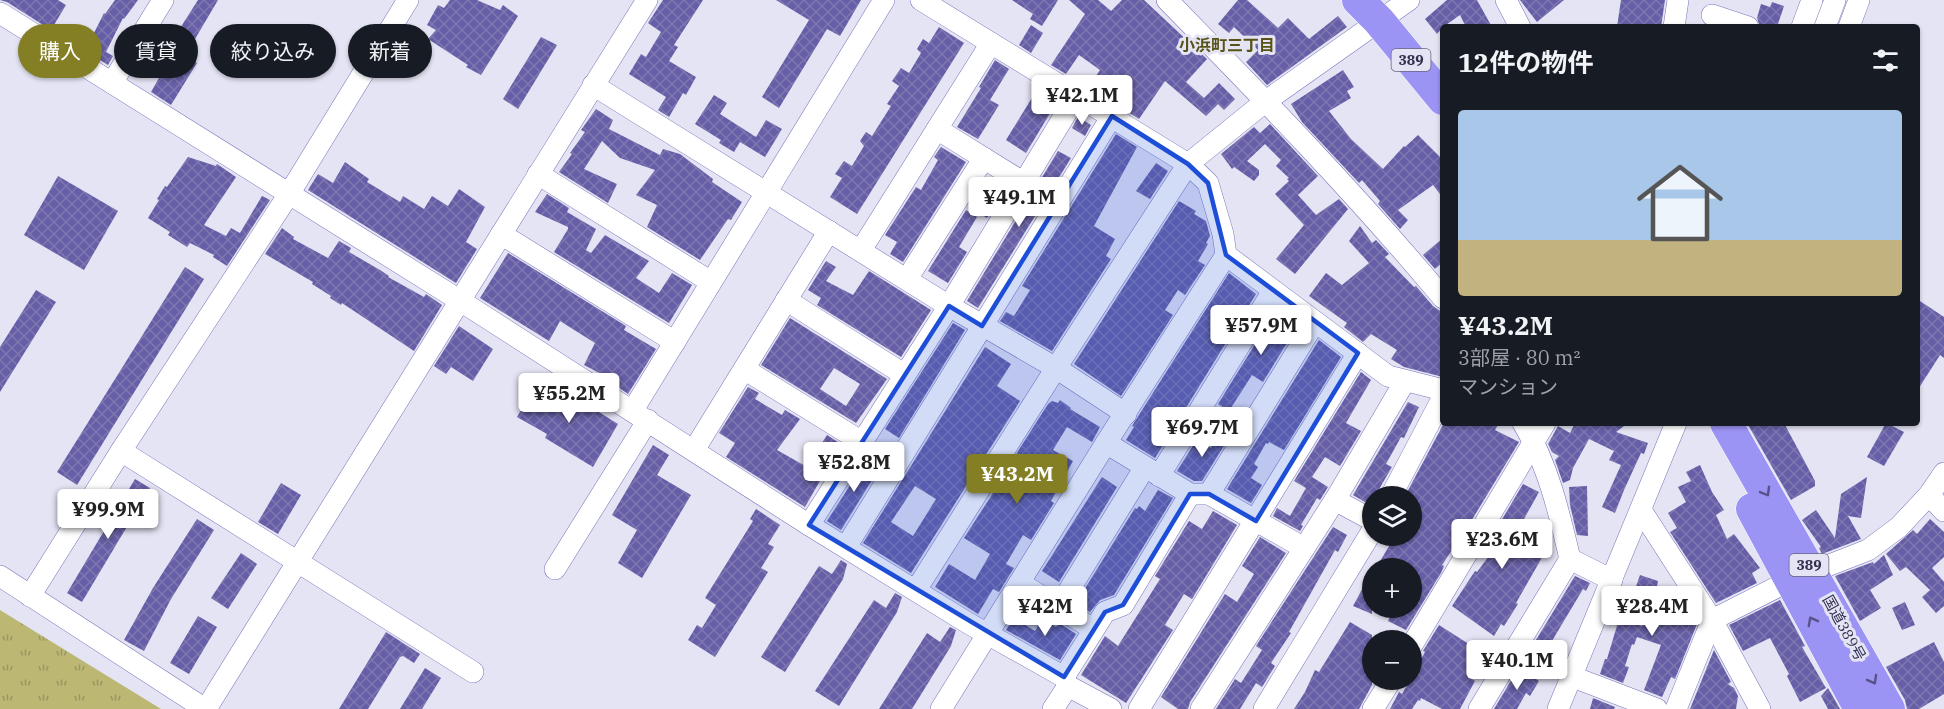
<!DOCTYPE html>
<html lang="ja">
<meta charset="utf-8">
<style>
:root{--surface:#171b24;--page:#242831;--text:#f1f3f6;--muted:#9ea1a6;--line:#363941;--accent:#847e25}
body{margin:0;font-family:"IBM Plex Serif","Noto Sans JP",serif;background:var(--page);color:var(--text);height:100vh;display:flex;flex-direction:column;font-size:22px;white-space:nowrap}
*{box-sizing:border-box;margin:0}
p{font-size:20px;color:var(--muted)}
.icon{flex:none;width:33px;height:33px;fill:none;stroke:currentColor;stroke-width:2;stroke-linecap:round;stroke-linejoin:round}
.map{position:relative;flex:1;overflow:hidden}
.drawer{position:absolute;left:1440px;top:24px;width:480px;height:402px;display:flex;flex-direction:column;background:var(--surface);border-radius:6px;box-shadow:0 2px 4px #0004}
.drawer>*{flex:none}
.guide{position:absolute;left:18px;top:24px;width:570px;height:54px;display:flex;gap:12px}
.tools{position:absolute;left:1362px;top:486px;display:grid;gap:12px}
.tools a{display:grid;place-items:center;width:60px;height:60px;border-radius:50%;background:var(--surface);box-shadow:0 2px 4px #0004;font-size:30px}
.price{position:absolute;translate:-50% -51px;padding:0 14px;border-radius:6px;background:#fff;color:#222;font-size:20px;line-height:39px;filter:drop-shadow(0 2px 3px #0008)}
.price::after{content:'';position:absolute;left:50%;top:36px;width:18px;height:14px;margin-left:-9px;background:inherit;clip-path:polygon(0 0,100% 0,50% 100%)}
.price.selected{background:var(--accent);color:#fff}
ul{padding:0;list-style:none}
li{display:grid;align-content:center;gap:12px;height:318px;padding:0 18px}
li+li{border-top:2px solid var(--line)}
li span{display:grid;place-items:center;height:186px;border-radius:6px;color:#555}
li>.icon{margin-inline-start:auto}
span .icon{width:108px;height:108px;fill:#fffc;stroke-width:1}
li b{font-size:26px}
h2{display:flex;justify-content:space-between;align-items:center;height:72px;padding:0 18px;font-size:26px}
.chip{padding:0 21px;border-radius:27px;background:var(--surface);box-shadow:0 2px 4px #0004;font-size:21px;line-height:54px}
.chip.selected{background:var(--accent);color:#fff}
.map>svg:first-child{display:block}
.park{fill:url(#park-tufts)}
.building{fill:url(#building-cross-hatch);fill-rule:evenodd}
.lines{fill:none;stroke-linecap:round;stroke-linejoin:round}
.minor-casing{stroke:#7974bd;stroke-width:22}
.highway-casing{stroke:#fff;stroke-width:33}
.minor{stroke:#fff;stroke-width:21}
.highway{stroke:#9b94f5;stroke-width:32}
.oneway{stroke:#57538a}
.marked{fill:#1d4ed8;fill-opacity:0.2;stroke:#1d4ed8;stroke-width:4.5;stroke-linejoin:round}
.labels{text-anchor:middle;stroke-width:6;stroke-linejoin:round;paint-order:stroke}
.shield{fill:#e4e4f4;stroke:#676681;stroke-width:1.5}
.shield-label{font-size:14px;font-weight:bold;fill:#323050}
.street-label{font-size:15px;fill:#323050;stroke:#e4e4f4}
.neighbourhood-label{font-size:16px;font-weight:bold;fill:#575316;stroke:#e4e4f4}
</style>
<div class="map">
<svg width="1944" height="709" viewBox="0 0 1944 709">
<defs>
<pattern id="park-tufts" width="24" height="20" patternUnits="userSpaceOnUse" patternTransform="scale(1.5)"><rect width="24" height="20" fill="#bcb873"/><path d="M3 7l-1-3M5 7V3M7 7l1-3M15 17l-1-3M17 17v-4M19 17l1-3" fill="none" stroke="#999661"/></pattern>
<pattern id="building-cross-hatch" width="8" height="8" patternUnits="userSpaceOnUse" patternTransform="scale(1.5)"><rect width="8" height="8" fill="#665fa7"/><path d="M0 0l8 8M0 8l8-8" fill="none" stroke="#7d78b0"/></pattern>
</defs>
<rect width="100%" height="100%" fill="#e4e4f4"/>
<path class="park" d="M0 610 161 709H0Z"/>
<g class="building">
<path d="M0 0H58L66 5 51 30 7 2Z"/>
<path d="M115 0H138L124 19 123 18 106 52 113 56 108 65 85 51 95 33H94L104 13 105 14Z"/>
<path d="M198 0H218L185 56 197 63 171 105 151 92 176 48 170 44Z"/>
<path d="M450 0H477L500 10 503 5 518 16 481 75 466 67 468 65 428 39 436 30 427 25 438 5 444 8Z"/>
<path d="M663 0H703L674 45 678 47 669 61 696 77 686 95 683 93 669 117 658 110 666 97 629 74 641 54 646 57 661 32 648 23Z"/>
<path d="M776 0H861L840 36 827 29 779 108 762 97 809 20Z"/>
<path d="M1012 0H1058L1042 26 1030 19 1033 14Z"/>
<path d="M1069 0H1098L1111 11 1122 0H1144L1207 59 1186 82 1204 98 1219 83 1235 99 1224 110 1218 104 1206 116 1165 81 1139 119 1122 108 1128 99 1096 76 1100 70 1079 55 1066 74 1051 65 1085 14Z"/>
<path d="M1238 0H1247L1278 28 1288 18 1309 39 1338 16 1347 27 1267 85 1246 62 1258 50 1234 27 1229 33 1218 24Z"/>
<path d="M1447 0H1477L1492 27H1466L1460 15 1443 27 1437 34 1425 19Z"/>
<path d="M1520 0H1564L1537 22Z"/>
<path d="M1621 0H1665L1661 27H1617Z"/>
<path d="M1772 2 1784 6 1777 27H1760L1757 18 1761 4 1770 7Z"/>
<path d="M1031 25 1043 33 1031 53 1019 45Z"/>
<path d="M939 27 964 43 857 214 830 197 842 178 835 174 844 161 852 166 864 146 860 141 866 132 872 136 891 106 887 104 899 86 892 81 901 68 909 73 921 53 917 49 923 39 929 43Z"/>
<path d="M541 37 557 45 518 109 503 99Z"/>
<path d="M995 60 1009 69 990 100 999 105 978 139 957 127 981 88 979 87Z"/>
<path d="M1343 70 1354 87 1347 91 1351 98 1329 111 1351 139 1383 169 1404 146 1405 147 1418 135 1443 160V198L1433 185 1398 210 1408 220 1400 229 1378 204 1380 201 1362 180 1359 183 1302 122 1291 104Z"/>
<path d="M1035 93 1055 105 1026 153 1006 140Z"/>
<path d="M714 95 727 103 720 114 756 137 766 120 782 129 765 157 740 142 734 152 719 143 721 140 695 124Z"/>
<path d="M596 109 613 120 609 129 660 155 663 149 680 154 713 179 712 182 742 202 731 220 728 219 700 260 647 227 657 205 636 195 655 170 620 158 602 141 584 169 617 184 608 203 559 172 572 154 570 153 585 132 581 130Z"/>
<path d="M1078 117 1091 125 1085 136 1072 128Z"/>
<path d="M1270 124 1318 176 1298 195 1316 215 1339 199 1348 209 1295 274 1276 259 1304 225 1275 194 1289 181 1287 179 1289 178 1276 166 1281 160 1265 144 1247 161 1259 170V175L1254 181 1234 167 1232 169 1221 154 1254 127 1260 133Z"/>
<path d="M1116 134 1137 147 1094 226 1115 239 1106 256 1111 259 1052 351 1000 321 1006 312 1014 316 1030 290 1022 286Z"/>
<path d="M941 147 966 162 903 262 890 254 897 242 885 235 916 187 921 190 938 160 934 157Z"/>
<path d="M1058 151 1071 158 978 308 967 301Z"/>
<path d="M188 157 216 166 217 164 236 177 204 225 226 236 231 228 240 233 262 196 270 200 227 266 213 257 214 255 190 243 187 247 168 235 170 232 148 218 159 200 157 199 165 186 167 187Z"/>
<path d="M345 162 369 179 367 182 400 202 403 196 424 209 432 196 448 206 459 189 485 207 466 242 477 249 456 283 308 190 318 174 333 183Z"/>
<path d="M1156 163 1168 171 1150 199 1136 191Z"/>
<path d="M58 176 118 211 84 270 24 235Z"/>
<path d="M1001 184 1006 187 987 218 975 211 982 198 991 203Z"/>
<path d="M547 194 569 208 567 212 596 229 586 250 591 253 605 235 649 261 636 278 659 293 672 273 692 285 669 323 554 252 568 229V227L535 212Z"/>
<path d="M1179 201 1196 211 1194 214 1206 221 1210 236 1206 243 1208 244 1198 261 1205 265 1185 295 1178 290 1165 310 1173 315 1121 396 1074 364Z"/>
<path d="M966 210 977 217 959 247 967 252 948 283 928 271Z"/>
<path d="M1360 226 1372 243 1376 240 1389 254 1385 257 1414 287 1416 286 1433 306 1443 313V377L1404 367 1391 359 1397 350 1371 334 1363 342 1344 327 1347 323 1309 296 1326 273 1342 285 1369 263 1349 241Z"/>
<path d="M282 228 294 237 293 239 328 258 339 241 351 248 349 252 380 270 389 276 388 277 424 297 426 294 442 305 414 351 342 303 341 305 330 298 331 296 312 284 313 282 265 254Z"/>
<path d="M1443 238V262L1435 269 1423 255Z"/>
<path d="M508 253 626 326 624 330 656 349 628 394 608 380 609 378 584 365 595 343 560 321 549 341 480 298Z"/>
<path d="M826 261 836 267 826 281 853 295 869 271 931 310 901 357 817 305 821 298 808 290Z"/>
<path d="M185 267 204 279 77 485 57 472Z"/>
<path d="M1229 273 1256 294 1155 458 1126 440 1134 427 1132 426Z"/>
<path d="M36 290 56 302 0 392V347Z"/>
<path d="M1917 299 1944 317V358L1940 355 1917 391Z"/>
<path d="M1277 309 1298 325 1263 382 1252 375 1229 411 1218 404Z"/>
<path d="M790 318 887 379 856 423 761 365ZM834 368 860 384 846 406 820 389Z"/>
<path d="M953 323 965 330 899 438 885 429Z"/>
<path d="M459 326 493 349 473 381 451 367 446 374 434 366Z"/>
<path d="M1319 340 1341 357 1284 450 1269 442 1268 444 1266 443 1254 464 1258 467 1251 478 1262 485 1251 503 1227 489Z"/>
<path d="M985 347 1011 364 997 386 1020 401 911 573 863 543ZM915 486 936 499 913 536 891 522Z"/>
<path d="M1361 372 1371 380 1346 423 1361 431 1340 466 1325 457 1312 477 1328 487 1320 500 1317 498 1301 525 1303 526 1300 531 1273 516 1277 508 1290 516 1306 488 1294 481Z"/>
<path d="M535 386 565 403 570 394 618 424 593 467 545 438 547 434 517 417Z"/>
<path d="M748 387 759 393 755 399 782 415 785 410 800 419 777 450 807 467 827 435 841 444 805 507 726 457 735 443 719 433Z"/>
<path d="M1060 400 1071 408 1070 409 1100 427 1092 442 1067 427 1053 450 1073 461 1051 501 1054 503 1031 540 1023 535 1006 564 1014 568 999 592 993 589 978 614 935 587 949 564 975 580 990 554 964 538 997 487 1000 489 1017 462 1013 459 1048 404 1052 401 1058 403Z"/>
<path d="M1408 402 1419 407 1404 438 1401 437 1386 464 1392 467 1375 496H1372L1370 505 1353 495Z"/>
<path d="M1444 423H1499L1495 430 1519 442 1467 528 1442 565 1444 566 1441 573 1406 630 1388 621 1394 608H1412V568H1376L1395 536H1412V496H1405Z"/>
<path d="M1575 423H1628L1616 432 1648 443 1644 454 1641 453 1624 490 1615 513 1602 507 1621 465 1609 460 1614 451 1589 439 1573 468 1570 480 1563 483 1555 460 1559 456 1552 452 1548 444 1558 426 1570 433Z"/>
<path d="M1747 423H1784L1815 481V486L1791 500Z"/>
<path d="M1886 423 1904 432 1884 466 1867 457Z"/>
<path d="M1220 431 1230 436 1202 481H1194L1177 471 1196 441 1211 448Z"/>
<path d="M653 445 669 455 657 475 691 495 642 578 618 563 637 530 612 515Z"/>
<path d="M869 456 882 464 841 530 827 521Z"/>
<path d="M1700 465 1712 492 1724 510 1716 515 1727 539 1734 534 1760 568 1752 573 1757 583 1716 603 1670 532 1677 528 1668 513 1686 502 1678 487 1691 481 1686 472Z"/>
<path d="M1102 477 1117 487 1059 582 1042 571Z"/>
<path d="M1867 477 1861 518 1848 516 1861 539 1822 554 1819 548 1821 547 1802 520 1816 510 1835 538 1841 494Z"/>
<path d="M135 479 150 488 82 602 67 593Z"/>
<path d="M281 483 301 495 278 534 258 522Z"/>
<path d="M1523 484 1539 492 1514 537 1544 554 1516 603 1518 604 1504 626 1501 624 1494 636 1452 606 1475 571 1477 572 1492 552 1485 548Z"/>
<path d="M1587 486 1588 536 1577 535 1570 505 1569 487Z"/>
<path d="M1158 490 1173 498 1114 595 1100 600 1090 612 1076 603 1135 508 1137 509 1139 506 1145 511Z"/>
<path d="M756 509 780 525 768 544 774 547 761 568 768 572 715 657 688 640 697 625 702 628 716 605 705 598 753 521 750 519Z"/>
<path d="M1213 511 1237 525 1192 599 1184 594 1165 625 1173 630 1126 703 1081 675 1105 636 1118 646 1160 579 1155 576 1189 521 1202 529Z"/>
<path d="M197 519 214 530 171 599 144 651 124 640 153 588Z"/>
<path d="M1930 519 1944 532V557L1932 568 1944 582V606L1936 613 1922 597 1930 590 1906 567 1900 571 1886 554 1913 530 1917 534Z"/>
<path d="M1333 527 1347 535 1338 552 1335 550 1289 632 1291 633 1271 663 1275 666 1262 687 1256 683 1240 709H1216L1235 679 1241 683 1262 650 1256 646Z"/>
<path d="M1260 537 1286 553 1190 702 1188 709H1178L1161 697 1225 594 1237 602 1254 574 1242 566Z"/>
<path d="M241 553 257 564 228 609 211 598Z"/>
<path d="M1884 555 1893 575 1870 590 1881 608 1860 621 1835 576 1873 562 1874 564Z"/>
<path d="M841 560 847 564 843 579 785 672 761 657 819 566 832 574Z"/>
<path d="M1372 571V614L1353 606Z"/>
<path d="M1640 575 1658 581 1657 586 1673 593 1670 599 1686 605 1681 618 1697 624 1675 679 1671 677 1662 697 1644 690 1661 645 1637 637 1634 645 1632 644 1625 666 1629 667 1623 683 1600 674 1605 659H1607L1619 619 1642 626 1651 605 1632 598Z"/>
<path d="M1575 576 1590 583 1586 591 1583 589 1537 666 1525 658Z"/>
<path d="M895 593 902 597 897 612 839 706 815 691 874 600 886 608Z"/>
<path d="M1780 600 1805 646 1802 647 1826 688 1800 702 1787 676 1789 674 1770 638 1743 651 1729 625Z"/>
<path d="M1905 602 1915 625 1902 630 1892 608Z"/>
<path d="M198 616 217 627 189 674 170 663Z"/>
<path d="M1014 618 1035 631 1043 618 1056 627 1059 623 1076 634 1060 660 1006 630Z"/>
<path d="M1350 622 1372 635V685L1359 709H1294L1305 692 1315 670 1319 672Z"/>
<path d="M1439 625 1486 655 1472 679 1475 681 1460 709H1442L1421 698 1420 701 1418 700 1412 709H1390L1399 692 1402 694 1410 680H1412V676L1425 652 1423 651Z"/>
<path d="M950 627 956 630 951 646 912 709H879L927 633 940 642Z"/>
<path d="M386 632 420 654 414 663 403 656 400 657 368 709H339Z"/>
<path d="M1934 642 1944 662V694L1919 709H1907L1905 700 1886 667Z"/>
<path d="M1714 650 1731 682 1728 684 1734 688 1738 696 1736 709H1690Z"/>
<path d="M425 668 441 678 422 709H400Z"/>
<path d="M1522 670 1539 681 1530 696 1526 693 1517 709H1494L1515 674 1519 676Z"/>
<path d="M1828 688 1840 709H1828L1821 696Z"/>
<path d="M1593 698 1615 707 1614 709H1590Z"/>
</g>
<g class="lines">
<g class="minor-casing">
<g id="minor">
<path d="M921 0 1188 164 1208 183 1223 234 1226 255 1106 443 941 709"/>
<path d="M1167 0C1262 97 1356 194 1443 298"/>
<path d="M1506 0 1520 27"/>
<path d="M0 13 459 300 809 525 968 623 1064 677 1068 686 1111 709"/>
<path d="M1712 15 1748 27"/>
<path d="M1674 27 1678 0"/>
<path d="M1802 27 1812 0"/>
<path d="M1825 27 1835 0"/>
<path d="M1849 27 1859 0"/>
<path d="M112 83 163 0"/>
<path d="M593 85 949 306 1056 368 1126 414"/>
<path d="M937 129 1024 183"/>
<path d="M538 174 711 282"/>
<path d="M501 234 675 342"/>
<path d="M861 250 991 43"/>
<path d="M1226 255 1388 376 1443 390"/>
<path d="M907 279 984 158"/>
<path d="M786 300 905 375"/>
<path d="M744 369 862 442"/>
<path d="M633 410 884 0"/>
<path d="M1523 423C1548 465 1559 512 1570 559L1612 580"/>
<path d="M1106 443 1190 494H1209L1304 548"/>
<path d="M694 450 829 231"/>
<path d="M121 451 473 672"/>
<path d="M1159 476 1273 291"/>
<path d="M1209 494 1315 322"/>
<path d="M1929 495 1944 511"/>
<path d="M1391 496 1443 397"/>
<path d="M1335 500 1372 520"/>
<path d="M1641 510 1712 620 1760 709"/>
<path d="M809 525 949 306 1077 95"/>
<path d="M846 547 1112 116"/>
<path d="M555 569 648 420"/>
<path d="M0 576 205 709"/>
<path d="M1020 583 1093 629"/>
<path d="M916 590 1056 368 1188 164 1266 101 1409 0"/>
<path d="M30 596 121 451 289 194 408 0"/>
<path d="M1058 608 1145 467"/>
<path d="M1412 645 1545 423"/>
<path d="M1064 677 1105 612 1123 605 1190 494"/>
<path d="M1573 677 1657 709"/>
<path d="M206 709 647 0"/>
<path d="M1053 709 1068 686"/>
<path d="M1139 709 1358 353"/>
<path d="M1201 709 1335 500 1405 381"/>
<path d="M1264 709 1372 531"/>
<path d="M1373 709 1391 680"/>
<path d="M1479 709 1570 559"/>
<path d="M1558 709 1676 423"/>
<path d="M1676 709 1712 620 1791 580 1868 550 1899 527 1929 495 1944 473"/>
</g>
</g>
<g class="highway-casing">
<g id="highway">
<path d="M1358 0 1379 21 1443 99"/>
<path d="M1726 423 1889 709"/>
<path d="M1752 509 1860 709"/>
</g>
</g>
<use href="#minor" class="minor"/>
<use href="#highway" class="highway"/>
</g>
<defs><path id="oneway-chevron" d="M-2-3.5L2.5 0L-2 3.5" fill="none" stroke-width="1.6" stroke-linecap="round" stroke-linejoin="round" transform="scale(1.5)"/></defs>
<g class="oneway">
<use href="#oneway-chevron" transform="translate(1766 492) rotate(60)"/>
<use href="#oneway-chevron" transform="translate(1812 621) rotate(-118)"/>
<use href="#oneway-chevron" transform="translate(1873 680) rotate(61)"/>
</g>
<path class="marked" d="M1112 116 1188 164 1208 183 1226 255 1358 353 1256 521 1209 494H1190L1123 605 1105 612 1064 677 809 525 949 306 982 326Z"/>
<g class="labels">
<g class="shield">
<rect x="1391.5" y="49" width="39" height="22" rx="4.5"/>
<rect x="1789.5" y="554" width="39" height="22" rx="4.5"/>
</g>
<g class="shield-label">
<text x="1411" y="65">389</text>
<text x="1809" y="570">389</text>
</g>
<g class="street-label">
<text transform="translate(1844 628) rotate(61)" y="5">国道389号</text>
</g>
<g class="neighbourhood-label">
<text x="1227" y="51">小浜町三丁目</text>
</g>
</g>
</svg>
<div class="tools">
<a><svg class="icon" aria-label="layers" viewBox="0 0 24 24"><path d="M12 4l9 5-9 5-9-5zM3 14l9 5 9-5"/></svg></a>
<a>+</a>
<a>−</a>
</div>
<b class="price" style="left:1082px;top:126px">¥42.1M</b>
<b class="price" style="left:1019px;top:228px">¥49.1M</b>
<b class="price" style="left:1261px;top:356px">¥57.9M</b>
<b class="price" style="left:569px;top:424px">¥55.2M</b>
<b class="price" style="left:1202px;top:458px">¥69.7M</b>
<b class="price" style="left:854px;top:493px">¥52.8M</b>
<b class="price selected" style="left:1017px;top:505px">¥43.2M</b>
<b class="price" style="left:108px;top:540px">¥99.9M</b>
<b class="price" style="left:1502px;top:570px">¥23.6M</b>
<b class="price" style="left:1045px;top:637px">¥42M</b>
<b class="price" style="left:1652px;top:637px">¥28.4M</b>
<b class="price" style="left:1517px;top:691px">¥40.1M</b>
<div class="guide">
<a class="chip selected">購入</a>
<a class="chip">賃貸</a>
<a class="chip">絞り込み</a>
<a class="chip">新着</a>
</div>
<section class="drawer">
<h2>12件の物件<svg class="icon" aria-label="filters" viewBox="0 0 24 24"><path d="M4 7h16M4 17h16"/><circle cx="9" cy="7" r="2"/><circle cx="15" cy="17" r="2"/></svg></h2>
<ul>
<li><span style="background:linear-gradient(#a9c7e8 70%,#c2b280 0)"><svg class="icon" aria-label="home" viewBox="0 0 24 24"><path d="M3 11l9-7 9 7M6 9v11h12V9"/></svg></span><div><b>¥43.2M</b><p>3部屋 · 80 m²</p><p>マンション</p></div></li>
</ul>
</section>
</div>
